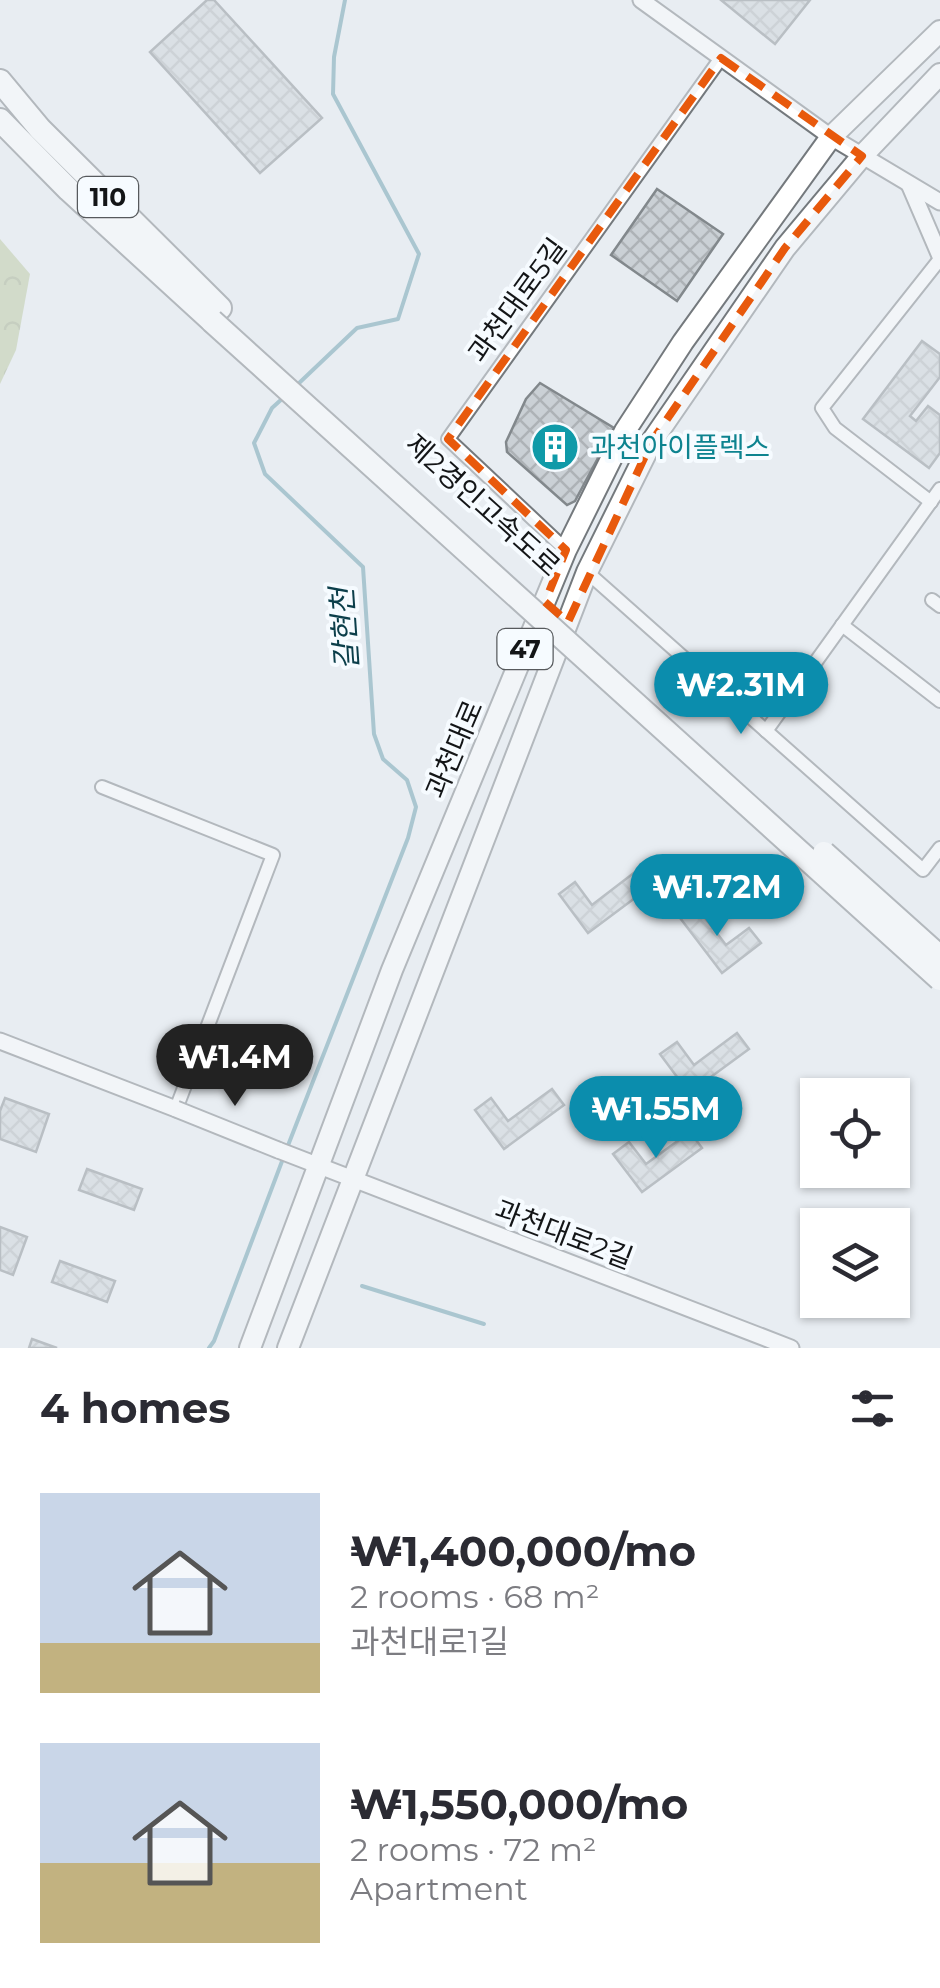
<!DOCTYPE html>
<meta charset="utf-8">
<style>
:root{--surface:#fff;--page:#f2f2f3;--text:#2b2b33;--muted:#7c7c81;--accent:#0b8dad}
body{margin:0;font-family:Montserrat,"Noto Sans KR",sans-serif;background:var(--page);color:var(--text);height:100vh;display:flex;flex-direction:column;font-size:38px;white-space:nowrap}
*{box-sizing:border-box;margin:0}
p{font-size:32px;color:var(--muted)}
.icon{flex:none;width:55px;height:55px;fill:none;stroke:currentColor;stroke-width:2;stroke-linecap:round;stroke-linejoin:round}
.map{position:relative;height:1348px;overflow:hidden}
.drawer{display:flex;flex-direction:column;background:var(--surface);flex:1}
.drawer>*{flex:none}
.tools{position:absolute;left:800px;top:1078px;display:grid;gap:20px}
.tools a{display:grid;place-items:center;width:110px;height:110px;border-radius:0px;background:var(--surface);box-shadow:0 2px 8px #0004;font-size:50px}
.price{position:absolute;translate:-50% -85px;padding:0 22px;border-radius:35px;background:var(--accent);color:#fff;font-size:32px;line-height:65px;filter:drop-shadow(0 2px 5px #0008)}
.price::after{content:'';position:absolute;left:50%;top:60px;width:30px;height:22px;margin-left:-15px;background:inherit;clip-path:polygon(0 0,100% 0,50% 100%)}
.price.on{background:#222;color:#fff}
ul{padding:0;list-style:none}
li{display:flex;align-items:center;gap:30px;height:250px;padding:0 40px}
li span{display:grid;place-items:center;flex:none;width:280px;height:200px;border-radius:0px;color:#555}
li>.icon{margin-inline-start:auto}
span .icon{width:120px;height:120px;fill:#fffc;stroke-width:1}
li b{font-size:42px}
h2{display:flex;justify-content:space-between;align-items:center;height:120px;padding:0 40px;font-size:42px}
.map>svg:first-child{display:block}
.forest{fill:url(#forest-crowns)}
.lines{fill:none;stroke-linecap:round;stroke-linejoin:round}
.stream{stroke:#6198a7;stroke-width:4}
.building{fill:url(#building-cross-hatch);stroke:#82888c;stroke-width:2.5}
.minor-casing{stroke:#74797d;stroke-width:16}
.tertiary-casing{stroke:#74797d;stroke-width:19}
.primary-casing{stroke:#74797d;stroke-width:24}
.motorway-casing{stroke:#74797d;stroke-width:26}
.minor{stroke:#fff;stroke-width:12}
.tertiary{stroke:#fff;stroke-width:15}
.primary{stroke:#fff;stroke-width:20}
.motorway{stroke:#fff;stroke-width:22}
.tertiary-bridge-casing{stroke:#74797d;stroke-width:19;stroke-linecap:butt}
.motorway-bridge-casing{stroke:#74797d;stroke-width:26;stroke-linecap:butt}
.tertiary-bridge{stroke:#fff;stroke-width:15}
.motorway-bridge{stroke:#fff;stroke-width:22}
.marked{fill:none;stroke:#e8590c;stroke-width:8;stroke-dasharray:20 12;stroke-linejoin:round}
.labels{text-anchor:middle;stroke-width:8;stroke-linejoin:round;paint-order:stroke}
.shield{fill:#f6fbff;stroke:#575a5d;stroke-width:2.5}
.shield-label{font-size:25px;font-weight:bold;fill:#131517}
.street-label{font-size:28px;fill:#131517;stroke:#f6fbff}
.culture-label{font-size:28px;fill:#0d838f;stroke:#f6fbff;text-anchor:start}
.water-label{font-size:30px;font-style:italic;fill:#0b3e4a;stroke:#f6fbff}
</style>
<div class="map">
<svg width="940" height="1348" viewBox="0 0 940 1348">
<defs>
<pattern id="forest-crowns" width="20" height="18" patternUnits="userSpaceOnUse" patternTransform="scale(2.5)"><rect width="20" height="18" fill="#b8c69a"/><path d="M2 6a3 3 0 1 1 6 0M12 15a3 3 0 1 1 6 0" fill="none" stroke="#9da984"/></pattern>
<pattern id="building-cross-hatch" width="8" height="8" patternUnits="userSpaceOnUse" patternTransform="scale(2.5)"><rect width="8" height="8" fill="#cad0d5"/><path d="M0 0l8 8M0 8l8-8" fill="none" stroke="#adb2b6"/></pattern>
</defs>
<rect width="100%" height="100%" fill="#e8edf2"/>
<path class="forest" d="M0 239 30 274 16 350 0 384Z"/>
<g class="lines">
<g class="stream">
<path d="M297 385 357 328 398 319 419 254 333 94 334 57 345 0"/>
<path d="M283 398 272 408 254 443 265 474 363 567 374 734 383 759 407 780 416 807 408 838 287 1148"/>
<path d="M362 1286 484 1324"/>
<path d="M209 1348 214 1341 284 1156"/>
</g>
</g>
<g class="building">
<path d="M207 0H214L322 118 260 173 150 52Z"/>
<path d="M721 0H810L775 44Z"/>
<path d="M657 189 723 234 677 301 611 255Z"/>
<path d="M922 341 940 354V377L910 416 916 421 928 406 940 415V453L929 468 863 419Z"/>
<path d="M540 383 614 428 575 501 567 505 507 452 506 442 526 399Z"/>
<path d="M635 872 647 889 588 933 559 894 575 882 592 905Z"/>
<path d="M693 902 726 945 749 928 761 943 722 973 677 914Z"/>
<path d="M737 1033 749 1049 689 1093 660 1054 677 1042 694 1065Z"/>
<path d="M552 1089 564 1105 504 1149 475 1110 491 1098 508 1121Z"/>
<path d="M5 1098 49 1114 36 1152 0 1139V1111Z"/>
<path d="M690 1132 702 1148 642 1192 613 1154 629 1142 646 1164Z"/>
<path d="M87 1169 142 1189 134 1210 79 1190Z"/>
<path d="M0 1227 27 1237 13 1275 0 1270Z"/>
<path d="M60 1261 115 1281 107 1302 52 1282Z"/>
<path d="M32 1339 57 1348H29Z"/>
</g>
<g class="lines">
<g class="minor-casing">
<g id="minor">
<path d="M931 502 835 428 822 408 940 259"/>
<path d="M566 550 448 439 721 58"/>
<path d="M587 572 923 870 940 848"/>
<path d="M932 600 940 606"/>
<path d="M842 625 940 701"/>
<path d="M766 731 940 489"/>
<path d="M102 787 273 855 176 1109"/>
</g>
</g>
<g class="tertiary-casing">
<g id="tertiary">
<path d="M641 0 831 137 940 202"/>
<path d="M909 184 940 256"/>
<path d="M0 1041 176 1109"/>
<path d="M278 1150 791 1348"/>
</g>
</g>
<g class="primary-casing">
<g id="primary">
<path d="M250 1348 392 970 566 550 625 431 683 342 831 137 940 31"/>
<path d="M288 1348 587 572 652 441 785 248 862 156 940 74"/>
</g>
</g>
<g class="motorway-casing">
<g id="motorway">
<path d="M0 81 40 129 220 308"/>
<path d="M0 120 69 190 212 321"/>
</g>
</g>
<use href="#minor" class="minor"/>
<use href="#tertiary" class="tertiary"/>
<use href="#primary" class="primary"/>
<use href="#motorway" class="motorway"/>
<g class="tertiary-bridge-casing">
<path id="tertiary-bridge" d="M176 1109 278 1150"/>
</g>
<g class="motorway-bridge-casing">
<g id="motorway-bridge">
<path d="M212 321 940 979"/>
<path d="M824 853 940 957"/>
</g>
</g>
<use href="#tertiary-bridge" class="tertiary-bridge"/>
<use href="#motorway-bridge" class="motorway-bridge"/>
</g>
<path d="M0 0H940V1348H0ZM721 58 862 156 785 248 652 441 568 622 545 602 566 550 448 439Z" fill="#e8edf2" fill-opacity=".55" fill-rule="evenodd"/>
<path class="marked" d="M721 58 862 156 785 248 652 441 568 622 545 602 566 550 448 439Z"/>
<defs>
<g id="building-disc" transform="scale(2.5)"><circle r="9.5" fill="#0f9aa8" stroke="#f6fbff"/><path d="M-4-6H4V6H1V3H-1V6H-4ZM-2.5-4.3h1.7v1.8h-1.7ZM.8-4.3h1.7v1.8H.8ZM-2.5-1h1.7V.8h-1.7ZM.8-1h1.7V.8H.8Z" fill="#fff"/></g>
</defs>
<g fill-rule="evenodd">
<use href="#building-disc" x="555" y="447"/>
</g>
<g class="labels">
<g class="shield">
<rect x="78" y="177" width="60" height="40" rx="8"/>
<rect x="497.5" y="629" width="55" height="40" rx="8"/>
</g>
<g class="shield-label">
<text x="108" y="206">110</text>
<text x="525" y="658">47</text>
</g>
<g class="street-label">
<text transform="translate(517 300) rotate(-54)" y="10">과천대로5길</text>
<text transform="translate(483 505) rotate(42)" y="10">제2경인고속도로</text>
<text transform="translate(454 749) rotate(-67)" y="10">과천대로</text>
<text transform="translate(564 1234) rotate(21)" y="10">과천대로2길</text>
</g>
<g class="culture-label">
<text x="590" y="457">과천아이플렉스</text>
</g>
<g class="water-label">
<text transform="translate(345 629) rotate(-94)" y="10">갈현천</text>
</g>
</g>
</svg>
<div class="tools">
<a><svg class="icon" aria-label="locate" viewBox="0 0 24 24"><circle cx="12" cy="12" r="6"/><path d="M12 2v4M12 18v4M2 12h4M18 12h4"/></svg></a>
<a><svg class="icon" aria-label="layers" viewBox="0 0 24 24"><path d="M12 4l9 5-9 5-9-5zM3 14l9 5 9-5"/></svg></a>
</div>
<b class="price" style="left:741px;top:737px">₩2.31M</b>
<b class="price" style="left:717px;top:939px">₩1.72M</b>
<b class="price on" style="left:235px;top:1109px">₩1.4M</b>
<b class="price" style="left:656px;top:1161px">₩1.55M</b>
</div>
<section class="drawer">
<h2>4 homes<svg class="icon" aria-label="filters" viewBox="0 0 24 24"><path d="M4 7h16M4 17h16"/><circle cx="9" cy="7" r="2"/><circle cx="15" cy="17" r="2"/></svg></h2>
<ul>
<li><span style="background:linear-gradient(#c9d6e8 75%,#c2b280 0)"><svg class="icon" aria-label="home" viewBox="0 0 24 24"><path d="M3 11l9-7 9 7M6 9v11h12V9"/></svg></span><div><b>₩1,400,000/mo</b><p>2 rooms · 68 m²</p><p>과천대로1길</p></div></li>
<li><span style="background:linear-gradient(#c9d6e8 60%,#c2b280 0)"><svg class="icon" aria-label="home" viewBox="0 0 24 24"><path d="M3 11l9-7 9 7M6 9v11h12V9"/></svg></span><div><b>₩1,550,000/mo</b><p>2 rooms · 72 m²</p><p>Apartment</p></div></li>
</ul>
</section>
